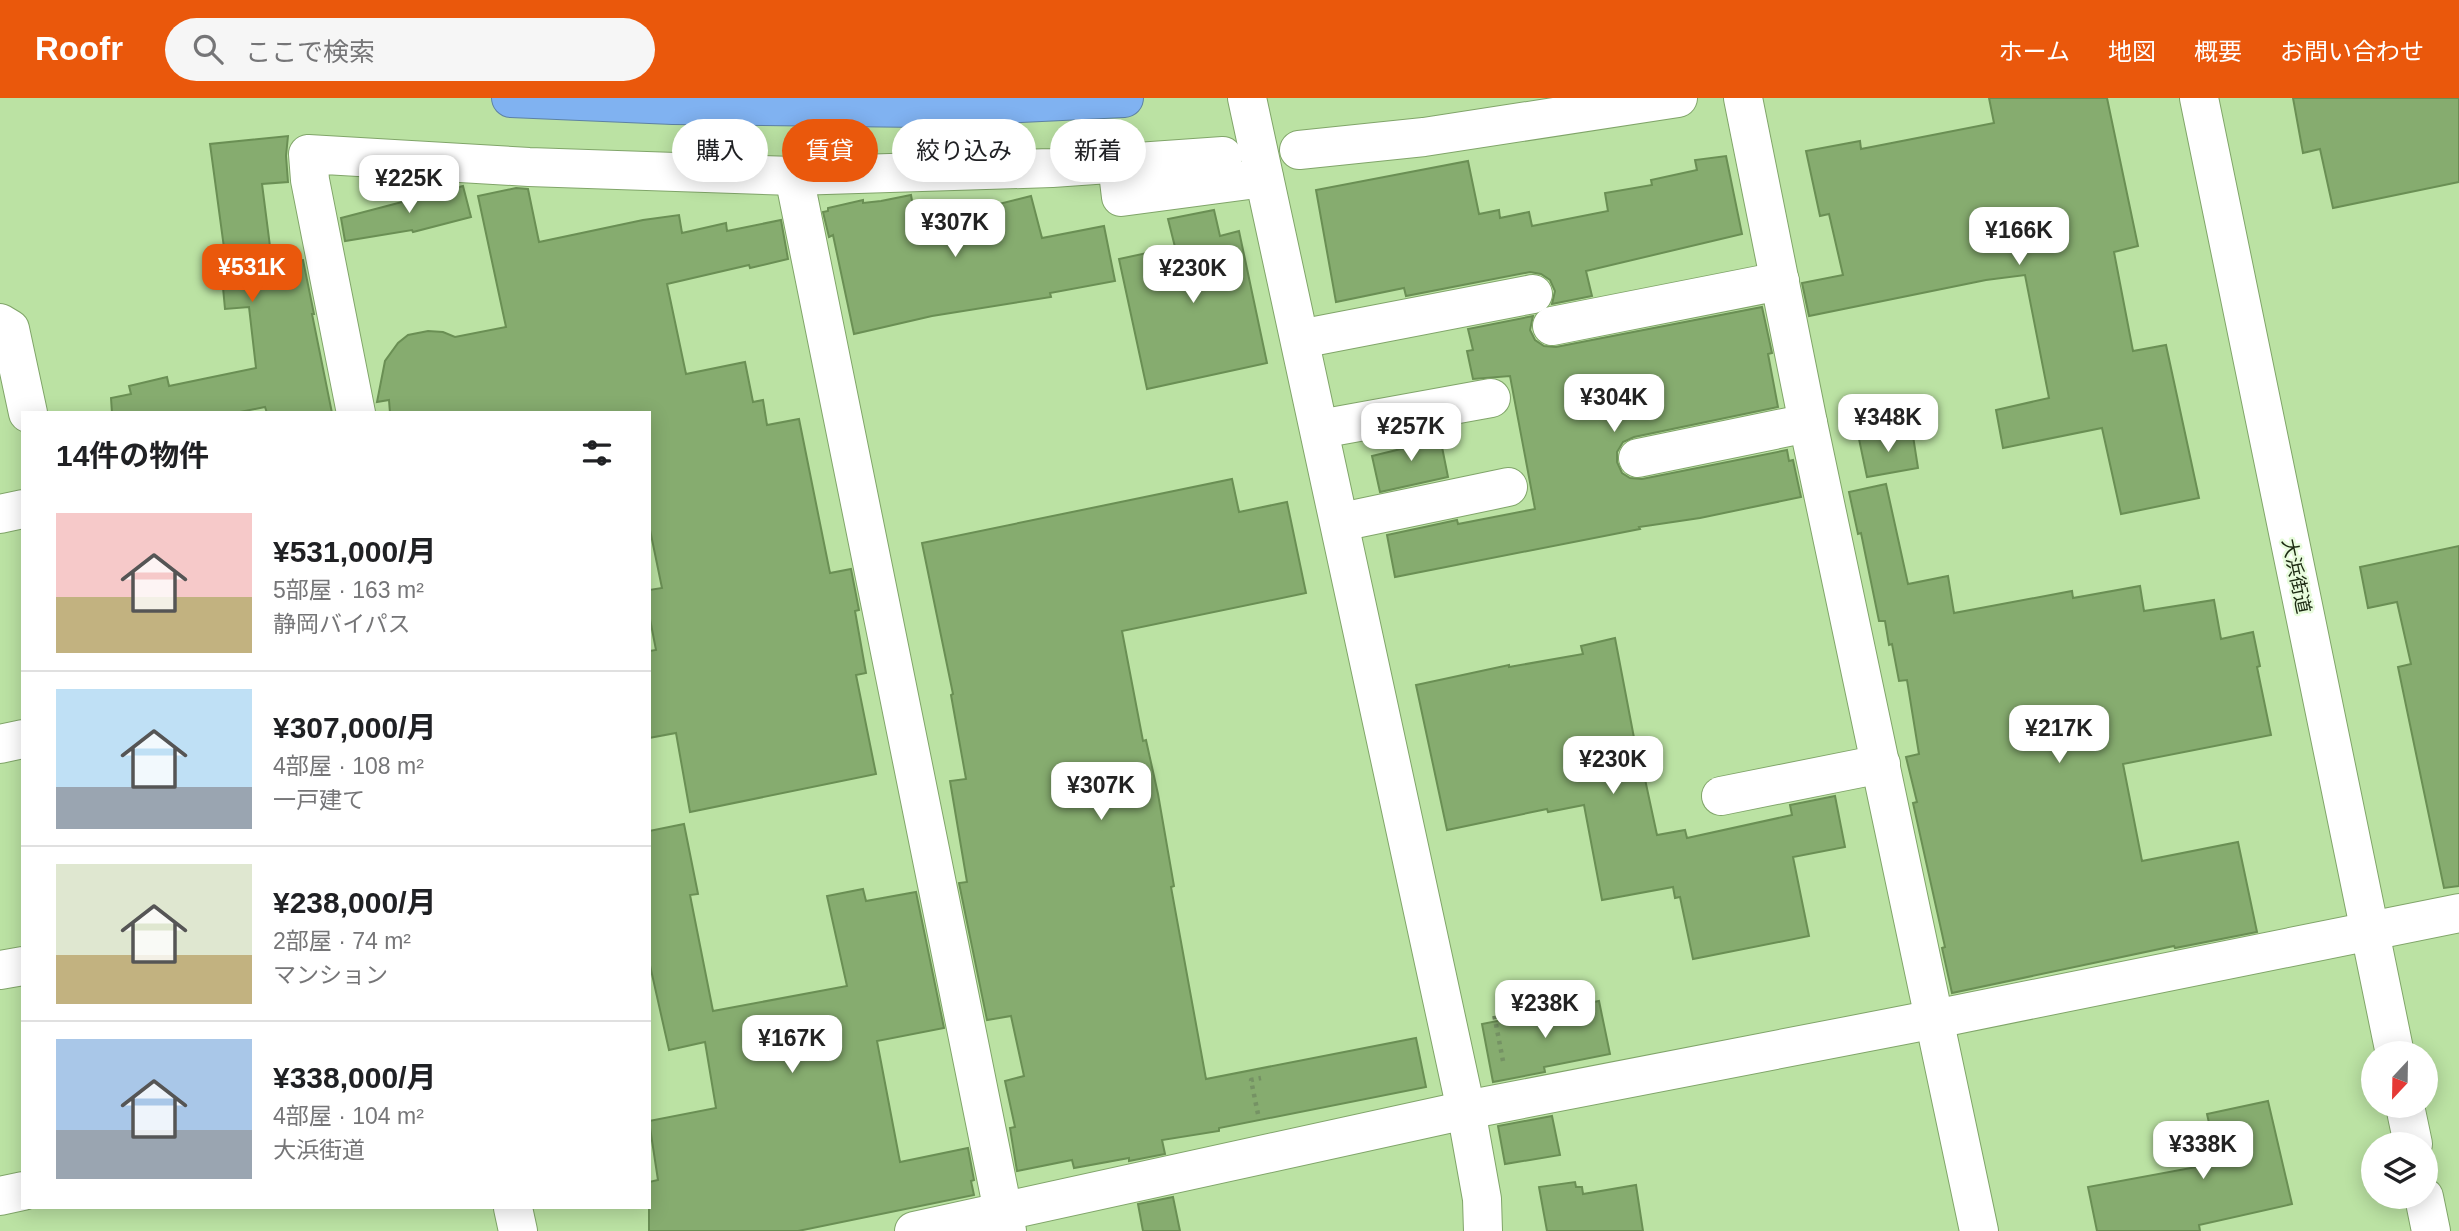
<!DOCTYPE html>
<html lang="ja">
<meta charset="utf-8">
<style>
:root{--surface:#fff;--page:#f6f6f6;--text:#202124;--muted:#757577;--line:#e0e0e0;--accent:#ea580c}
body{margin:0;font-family:Helvetica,"Noto Sans JP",sans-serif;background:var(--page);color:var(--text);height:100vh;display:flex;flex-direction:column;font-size:26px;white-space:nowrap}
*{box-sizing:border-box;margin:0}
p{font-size:23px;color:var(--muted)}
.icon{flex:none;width:38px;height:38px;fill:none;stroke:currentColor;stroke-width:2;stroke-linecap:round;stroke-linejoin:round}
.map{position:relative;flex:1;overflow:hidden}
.drawer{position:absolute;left:21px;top:313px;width:630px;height:798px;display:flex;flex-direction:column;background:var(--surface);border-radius:0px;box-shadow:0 4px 18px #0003}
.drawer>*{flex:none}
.top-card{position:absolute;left:672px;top:21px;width:665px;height:63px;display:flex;gap:14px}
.needle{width:46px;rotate:202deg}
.tools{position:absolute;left:2361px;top:943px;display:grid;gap:14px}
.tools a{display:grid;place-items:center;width:77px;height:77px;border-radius:50%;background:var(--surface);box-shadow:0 4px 18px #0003;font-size:35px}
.price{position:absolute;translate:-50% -60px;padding:0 16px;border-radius:14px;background:#fff;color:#222;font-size:23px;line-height:46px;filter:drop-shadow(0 2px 4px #0008)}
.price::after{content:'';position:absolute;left:50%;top:42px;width:21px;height:16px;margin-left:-10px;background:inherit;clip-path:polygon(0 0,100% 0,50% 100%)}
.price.selected{background:var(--accent);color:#fff}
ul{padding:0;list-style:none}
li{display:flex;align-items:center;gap:21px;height:175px;padding:0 35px}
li+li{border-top:2px solid var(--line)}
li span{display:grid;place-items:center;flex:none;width:196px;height:140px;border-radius:0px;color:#555}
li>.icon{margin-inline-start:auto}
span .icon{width:84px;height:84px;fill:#fffc;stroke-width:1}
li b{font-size:30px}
h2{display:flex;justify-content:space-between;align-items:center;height:84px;padding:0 35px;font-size:30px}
.tag{padding:0 24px;border-radius:32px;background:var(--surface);box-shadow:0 4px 18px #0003;font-size:24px;line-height:63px}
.tag.selected{background:var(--accent);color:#fff}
header{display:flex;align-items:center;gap:42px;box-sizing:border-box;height:98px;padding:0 35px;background:var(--accent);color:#fff}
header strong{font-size:33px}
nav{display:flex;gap:38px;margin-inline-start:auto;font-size:24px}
.search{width:490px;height:63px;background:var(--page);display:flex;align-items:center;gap:18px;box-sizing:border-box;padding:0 24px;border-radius:38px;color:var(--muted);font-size:26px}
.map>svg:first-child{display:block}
.building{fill:#86ac6f;stroke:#6a8f54;stroke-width:2}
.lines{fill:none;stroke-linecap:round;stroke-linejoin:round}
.minor-casing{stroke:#80a569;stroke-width:40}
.highway-casing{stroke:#5d82a3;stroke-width:40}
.path{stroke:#759264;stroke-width:4.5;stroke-dasharray:3.5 5;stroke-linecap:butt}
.minor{stroke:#fff;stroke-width:38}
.highway{stroke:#80b2f1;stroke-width:38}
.labels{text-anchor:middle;stroke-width:5;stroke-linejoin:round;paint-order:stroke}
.street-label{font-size:19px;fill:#1b2911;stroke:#e8fcdd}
</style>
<header>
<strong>Roofr</strong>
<div class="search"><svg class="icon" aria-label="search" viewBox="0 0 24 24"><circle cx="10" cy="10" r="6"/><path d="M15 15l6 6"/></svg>ここで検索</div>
<nav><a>ホーム</a><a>地図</a><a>概要</a><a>お問い合わせ</a></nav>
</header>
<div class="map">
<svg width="2459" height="1133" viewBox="0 0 2459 1133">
<rect width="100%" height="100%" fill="#bbe2a3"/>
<g class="building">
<path d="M1989 0H2107L2138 148 2114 154 2133 253 2166 247 2199 400 2121 416 2102 330 2003 350 1996 312 2049 300 2025 177 1986 182 1809 218 1802 185 1843 177 1829 116 1820 118 1806 53 1860 43 1861 51 1994 25Z"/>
<path d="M2293 0H2459V84L2333 110 2320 51 2303 55Z"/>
<path d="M288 38 286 58 288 84 262 86 272 164 303 162 314 216H312L332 315H267L265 309 235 315H112L111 300 131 296 129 288 167 279 169 288 256 270 249 209 225 211 220 157H225L210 46Z"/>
<path d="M1726 58 1742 136 1586 173 1592 198 1552 206 1555 193 1550 182 1541 176 1530 174 1406 198 1404 190 1336 204 1316 92 1468 63 1479 116 1499 112 1500 120 1529 114 1532 128 1608 113 1605 95 1652 87 1651 82 1697 72 1695 62Z"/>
<path d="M463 88 471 119 413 134 412 132 345 143 341 120Z"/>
<path d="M516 90 528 91 539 144 643 122 679 117 682 135 726 125 727 133 781 122 788 161 750 170 749 167 667 186 686 276 745 264 753 304 763 302 767 327 799 321 830 475 851 471 859 512 855 513 866 575 856 577 876 676 690 714 676 635 649 640V553L656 552 649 516V492L662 490 649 427V315H390L389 302 377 304 385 263 398 245 408 237 428 233 443 234 455 239 506 229 478 98Z"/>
<path d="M911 97 914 114 951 103 955 117 1031 98 1042 140 1104 128 1115 183 1050 195 1051 199 932 218 854 236 833 137 829 139 823 114 828 113V110L863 102V105L881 103Z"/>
<path d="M1214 112 1220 138 1239 133 1267 265 1147 291 1119 161 1175 149 1168 121Z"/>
<path d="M1762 209 1772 255 1768 256 1778 309 1634 339 1623 344 1617 354V364L1622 375 1630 380 1642 381 1787 352 1789 363 1793 362 1801 399 1700 420 1639 429 1640 431 1395 479 1387 437 1457 422 1458 426 1535 411 1510 278 1473 281 1467 253 1473 252 1468 231 1533 218 1530 232 1535 242 1544 248 1556 249Z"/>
<path d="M1890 333 1892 342 1913 338 1918 370 1867 379 1859 341Z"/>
<path d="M1439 334 1448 379 1380 394 1372 358 1405 350 1403 341Z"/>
<path d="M1232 381 1239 414 1287 404 1306 495 1122 533 1143 643 1146 642 1158 696 1174 788 1171 789 1206 981 1416 940 1426 989 1219 1030V1033L1162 1042 1165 1056 1129 1063V1060L1074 1070 1072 1062 1017 1073 1010 1030 1015 1029 1005 983 1024 978 1011 918 987 922 959 785 967 784 950 683 966 681 951 597 953 596 922 445Z"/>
<path d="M1886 386 1908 486 1948 478 1954 515 2072 493 2073 500 2140 488 2144 513 2214 502 2221 541 2253 534 2260 568 2257 569 2271 637 2123 666 2142 763 2238 744 2257 834 2175 850 2174 848 1952 895 1942 850 1945 849 1913 705 1917 704 1906 659 1919 656 1907 582 1899 583 1892 546 1889 547 1885 523H1879L1861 435 1858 436 1849 394Z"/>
<path d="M2459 448V788L2444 790 2398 569 2411 566 2397 504 2368 510 2360 469Z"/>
<path d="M1615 540 1635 645 1637 644 1657 737 1685 732 1687 740 1792 717 1790 707 1835 698 1845 749 1793 759 1809 838 1693 861 1680 799 1675 800 1673 789 1602 802 1584 707 1548 714 1547 711 1447 732 1416 587 1509 567V569L1583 556 1581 548Z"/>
<path d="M684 726 698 796 690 797 713 913 847 888 827 798 863 791 866 803 916 794 944 930 877 943 900 1064 968 1050 974 1082 971 1083 974 1097 798 1133H649V1084L658 1082 649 1023 716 1010 705 944 669 952 649 863V733Z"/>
<path d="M1599 903 1610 956 1544 969 1545 974 1493 984 1482 926Z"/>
<path d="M2268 1003 2292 1106 2199 1127 2200 1133H2097L2088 1089 2218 1065 2207 1016Z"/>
<path d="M1552 1018 1560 1057 1505 1066 1498 1028Z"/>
<path d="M1575 1084 1576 1089H1582L1583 1096 1636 1087 1643 1133H1547L1539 1089Z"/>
<path d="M1173 1099 1180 1133H1143L1138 1106Z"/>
</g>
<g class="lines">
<g class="minor-casing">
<g id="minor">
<path d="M1247 0 1466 1012 1482 1101 1483 1133"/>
<path d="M1743 0 1808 325 1979 1133"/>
<path d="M2199 0 2395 956"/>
<path d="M1299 52 1424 39 1678 0"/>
<path d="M1117 66 1121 99 1264 80"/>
<path d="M794 78 1007 1133"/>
<path d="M0 225 10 231 28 315"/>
<path d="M1552 228 1780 183"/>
<path d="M1300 241 1533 196"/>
<path d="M356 315 310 82 308 56 529 69 794 78 1052 70 1223 58"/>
<path d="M1320 331 1491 300"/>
<path d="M1638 360 1808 325"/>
<path d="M0 416 23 411"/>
<path d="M1341 424 1508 389"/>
<path d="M0 646 23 641"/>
<path d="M1721 698 1881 666"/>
<path d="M0 872 23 868"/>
<path d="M2405 1008 2413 1046"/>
<path d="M0 1098 23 1093"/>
<path d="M2424 1099 2431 1133"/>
<path d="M513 1110 518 1133"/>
<path d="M914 1133 1466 1012 1935 921 2459 815"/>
</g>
</g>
<g class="highway-casing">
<path id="highway" d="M511 0 673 7 922 10 1124 0"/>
</g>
<g class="path">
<path d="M1503 963 1494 916 1583 900 1584 906"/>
<path d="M1258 1016 1251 982 1261 980"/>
</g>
<use href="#minor" class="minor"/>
<use href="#highway" class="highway"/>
</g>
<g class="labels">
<g class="street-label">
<text transform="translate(2297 478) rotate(78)" y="7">大浜街道</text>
</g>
</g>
</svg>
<div class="tools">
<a><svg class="needle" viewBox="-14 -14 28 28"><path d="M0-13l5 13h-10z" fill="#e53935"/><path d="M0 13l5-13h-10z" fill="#757577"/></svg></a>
<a><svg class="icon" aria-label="layers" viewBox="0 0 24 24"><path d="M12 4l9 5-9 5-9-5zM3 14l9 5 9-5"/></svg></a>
</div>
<b class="price" style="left:409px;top:117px">¥225K</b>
<b class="price" style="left:955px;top:161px">¥307K</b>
<b class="price" style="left:2019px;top:169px">¥166K</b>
<b class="price selected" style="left:252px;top:206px">¥531K</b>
<b class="price" style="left:1193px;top:207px">¥230K</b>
<b class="price" style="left:1614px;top:336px">¥304K</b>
<b class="price" style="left:1888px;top:356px">¥348K</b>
<b class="price" style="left:1411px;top:365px">¥257K</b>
<b class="price" style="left:2059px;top:667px">¥217K</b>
<b class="price" style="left:1613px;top:698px">¥230K</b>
<b class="price" style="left:1101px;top:724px">¥307K</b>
<b class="price" style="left:1545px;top:942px">¥238K</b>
<b class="price" style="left:792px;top:977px">¥167K</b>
<b class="price" style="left:2203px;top:1083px">¥338K</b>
<div class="top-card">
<a class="tag">購入</a>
<a class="tag selected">賃貸</a>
<a class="tag">絞り込み</a>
<a class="tag">新着</a>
</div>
<section class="drawer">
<h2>14件の物件<svg class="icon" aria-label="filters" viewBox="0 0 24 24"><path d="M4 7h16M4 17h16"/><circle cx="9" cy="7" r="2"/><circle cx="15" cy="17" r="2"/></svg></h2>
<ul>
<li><span style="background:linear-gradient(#f6c9c9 60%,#c2b280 0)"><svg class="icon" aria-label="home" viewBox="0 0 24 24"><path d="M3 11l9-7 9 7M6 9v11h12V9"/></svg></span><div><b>¥531,000/月</b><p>5部屋 · 163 m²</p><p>静岡バイパス</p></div></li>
<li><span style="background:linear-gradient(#bfe0f5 70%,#9aa5b1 0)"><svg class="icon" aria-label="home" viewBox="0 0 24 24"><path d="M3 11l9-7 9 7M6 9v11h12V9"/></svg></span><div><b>¥307,000/月</b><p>4部屋 · 108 m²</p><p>一戸建て</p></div></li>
<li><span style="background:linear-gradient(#dfe7d0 65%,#c2b280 0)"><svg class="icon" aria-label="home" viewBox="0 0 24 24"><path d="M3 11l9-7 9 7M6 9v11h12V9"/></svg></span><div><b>¥238,000/月</b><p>2部屋 · 74 m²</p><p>マンション</p></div></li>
<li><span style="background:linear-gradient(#a9c7e8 65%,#9aa5b1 0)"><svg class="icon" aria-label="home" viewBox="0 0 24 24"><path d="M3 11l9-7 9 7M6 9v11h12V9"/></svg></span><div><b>¥338,000/月</b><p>4部屋 · 104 m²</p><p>大浜街道</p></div></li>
</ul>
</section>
</div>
